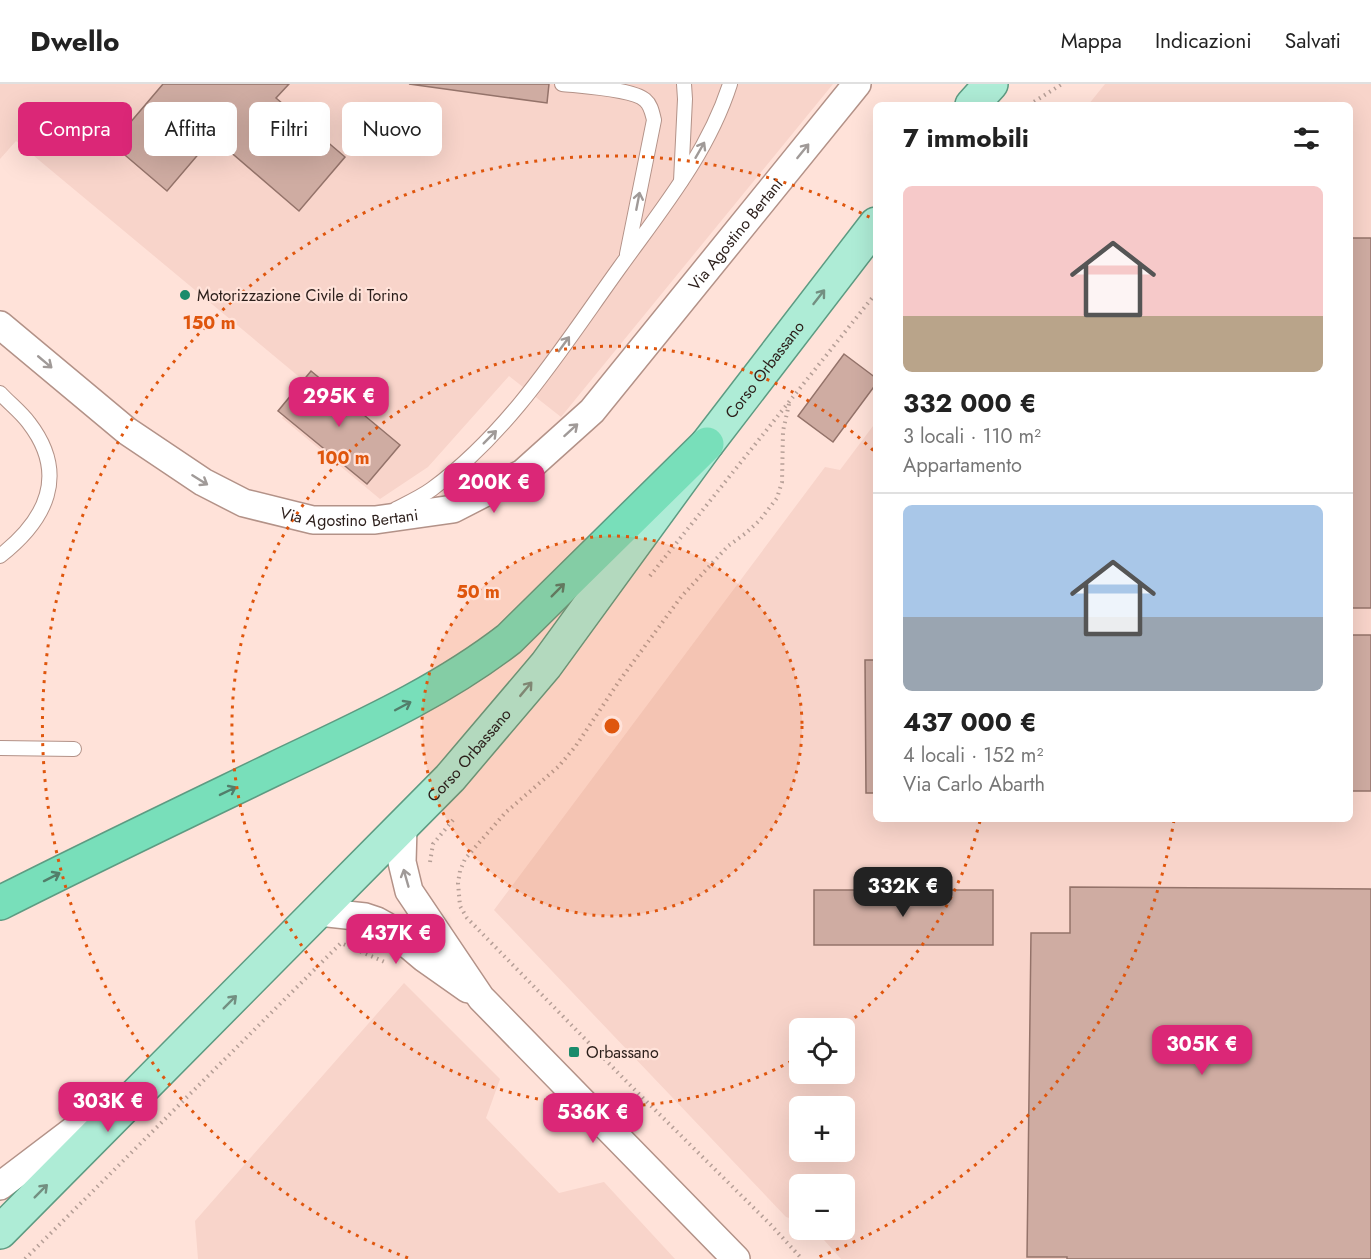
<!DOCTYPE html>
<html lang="it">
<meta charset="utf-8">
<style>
:root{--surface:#fff;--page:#f2f2f2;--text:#222;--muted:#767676;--line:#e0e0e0;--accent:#db2777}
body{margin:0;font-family:Jost,sans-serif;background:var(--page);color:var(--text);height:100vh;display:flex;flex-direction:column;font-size:22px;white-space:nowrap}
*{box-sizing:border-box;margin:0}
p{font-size:20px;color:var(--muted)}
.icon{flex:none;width:33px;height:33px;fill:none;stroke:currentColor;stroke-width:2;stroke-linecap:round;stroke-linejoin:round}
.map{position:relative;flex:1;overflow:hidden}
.side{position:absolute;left:873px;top:18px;width:480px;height:720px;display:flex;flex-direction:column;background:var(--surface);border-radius:9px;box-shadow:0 6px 24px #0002}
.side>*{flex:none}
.banner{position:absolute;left:18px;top:18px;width:570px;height:54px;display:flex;gap:12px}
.controls{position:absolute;left:789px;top:934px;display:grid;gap:12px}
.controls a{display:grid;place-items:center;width:66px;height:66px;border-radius:9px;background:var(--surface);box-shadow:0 6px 24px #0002;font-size:30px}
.price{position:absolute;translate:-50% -51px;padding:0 14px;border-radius:12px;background:var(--accent);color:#fff;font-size:20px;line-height:39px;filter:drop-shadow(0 2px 3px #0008)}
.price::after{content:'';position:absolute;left:50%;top:36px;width:18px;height:14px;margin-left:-9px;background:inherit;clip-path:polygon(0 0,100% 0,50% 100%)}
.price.selected{background:#222;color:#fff}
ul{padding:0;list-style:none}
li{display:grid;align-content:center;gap:12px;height:318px;padding:0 30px}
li+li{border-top:2px solid var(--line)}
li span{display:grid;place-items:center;height:186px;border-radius:9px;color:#555}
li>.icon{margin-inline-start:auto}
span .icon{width:108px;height:108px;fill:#fffc;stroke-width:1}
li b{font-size:26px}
h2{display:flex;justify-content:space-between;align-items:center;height:72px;padding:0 30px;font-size:26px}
.tag{padding:0 21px;border-radius:9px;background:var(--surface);box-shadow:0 6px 24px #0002;font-size:21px;line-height:54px}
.tag.selected{background:var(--accent);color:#fff}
header{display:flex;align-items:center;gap:36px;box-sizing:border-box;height:84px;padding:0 30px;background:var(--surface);border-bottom:2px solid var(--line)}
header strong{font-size:28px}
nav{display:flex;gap:33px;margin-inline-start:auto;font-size:21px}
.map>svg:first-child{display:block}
.built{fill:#f8d4ca;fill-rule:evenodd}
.building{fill:#cfaca2;stroke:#94736a;stroke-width:1.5}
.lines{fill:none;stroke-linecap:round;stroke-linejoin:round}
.service-casing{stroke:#b39288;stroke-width:16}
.minor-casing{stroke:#b39288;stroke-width:30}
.primary-casing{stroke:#5d9b82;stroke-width:36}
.motorway-casing{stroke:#5d9b82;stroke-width:36}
.path{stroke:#b69f97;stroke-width:4;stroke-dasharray:1.5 4.5;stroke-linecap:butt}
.service{stroke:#fff;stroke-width:14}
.minor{stroke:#fff;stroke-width:27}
.primary{stroke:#aeecd6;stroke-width:33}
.motorway{stroke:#78dfba;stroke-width:33}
.oneway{stroke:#a09a98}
.oneway2{stroke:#738f81}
.oneway3{stroke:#527e6a}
.ring{fill:none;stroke:#df560d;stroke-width:3;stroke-dasharray:3 6}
.poi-dot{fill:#1a8b6b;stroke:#ffe2d9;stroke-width:2}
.labels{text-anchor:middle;stroke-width:4.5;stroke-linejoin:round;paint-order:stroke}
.street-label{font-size:16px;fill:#2b1e1a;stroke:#ffe2d9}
.poi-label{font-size:16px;fill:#2b1e1a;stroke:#ffe2d9;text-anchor:start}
.centre{fill:#df560d;stroke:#ffe2d9;stroke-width:3}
.ring-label{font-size:18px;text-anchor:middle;font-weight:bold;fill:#df560d;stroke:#ffe2d9;stroke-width:4.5;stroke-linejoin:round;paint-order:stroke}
</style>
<header>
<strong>Dwello</strong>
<nav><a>Mappa</a><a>Indicazioni</a><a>Salvati</a></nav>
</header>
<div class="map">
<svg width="1371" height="1175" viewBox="0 0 1371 1175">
<rect width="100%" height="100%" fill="#ffe2d9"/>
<g class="built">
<path d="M0 0H833L561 333 509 292 428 383 380 415 282 334 309 301 16 57 0 75Z"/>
<path d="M1105 0H1371V1175H841L815 1146H844V1101H800L799 1137 786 1133 494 826 825 383 840 386 876 338V735H1350V21H1088ZM800 945H844V990H800ZM800 1023H844V1068H800Z"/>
<path d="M404 899 500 995 486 1034 559 1109 604 1098 675 1175H198L195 1137Z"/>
</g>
<g class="building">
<path d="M163 0H289L276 14 345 73 299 127 213 53 167 107 112 60Z"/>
<path d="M409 0H549L547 19Z"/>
<rect x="1350" y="154" width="21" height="370"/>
<path d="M844 270 876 294V300L833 358 798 332Z"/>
<path d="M311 287 400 361 367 400 278 327Z"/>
<rect x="1350" y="551" width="21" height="156"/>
<path d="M865 576H876V709H866Z"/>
<path d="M1070 803 1371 805V1175H1067V1173H1027L1031 849H1070Z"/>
<rect x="814" y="806" width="179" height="55"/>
</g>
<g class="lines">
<g class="service-casing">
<g id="service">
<path d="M562 0C579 2 633 5 645 16 651 21 652 28 654 36L627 170"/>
<path d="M681 97 685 15 684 0"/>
<path d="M0 309C9 319 21 328 29 339 69 391 46 436 0 472"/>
<path d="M396 425C408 419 421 413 432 405 511 347 563 262 620 183 661 126 708 69 730 0"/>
<path d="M0 664 74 665"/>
</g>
</g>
<g class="minor-casing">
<g id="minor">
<path id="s1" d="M0 241 127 347 203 398 244 419 313 436H375L453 425 523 389 592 327 857 0"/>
<path d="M403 743 402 778 409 807 481 914 736 1175"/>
<path d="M319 828 365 833 377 837 386 842 424 874 468 905"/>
<path d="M0 1102 116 1014"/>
</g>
</g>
<g class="primary-casing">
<g id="primary">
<path d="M972 21 991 0"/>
<path id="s2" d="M0 1148 450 694 546 581 707 360 876 140"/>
</g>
</g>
<g class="motorway-casing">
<path id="motorway" d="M0 819C91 773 183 729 274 685 355 646 438 610 509 555L707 360"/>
</g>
<g class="path">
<path d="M1029 21 1062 0"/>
<path d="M789 320 783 347 782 398 777 414 760 436 746 449 728 462 681 513 620 596 575 663 558 683 505 729 465 775 460 787 458 799 460 822 467 834 628 999 771 1141 802 1175"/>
<path d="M650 492 876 209"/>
<path d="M430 778 433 760 453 736"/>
<path d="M25 1175 341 859 387 879"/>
</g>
<use href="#service" class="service"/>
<use href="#minor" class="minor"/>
<use href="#primary" class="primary"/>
<use href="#motorway" class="motorway"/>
</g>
<defs><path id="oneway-shaft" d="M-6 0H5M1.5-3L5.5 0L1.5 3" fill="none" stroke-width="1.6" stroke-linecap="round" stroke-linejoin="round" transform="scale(1.5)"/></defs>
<g class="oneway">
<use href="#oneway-shaft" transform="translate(700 66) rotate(-60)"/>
<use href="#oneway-shaft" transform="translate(803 67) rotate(-51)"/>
<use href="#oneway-shaft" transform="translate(638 117) rotate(-79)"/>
<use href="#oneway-shaft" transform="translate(564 260) rotate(-54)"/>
<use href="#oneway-shaft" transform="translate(45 278) rotate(40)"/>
<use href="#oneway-shaft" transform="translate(571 346) rotate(-42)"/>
<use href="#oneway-shaft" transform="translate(490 353) rotate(-45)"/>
<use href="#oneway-shaft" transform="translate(200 396) rotate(32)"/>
<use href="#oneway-shaft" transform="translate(406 794) rotate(-106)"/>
</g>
<g class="oneway2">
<use href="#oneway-shaft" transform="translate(819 213) rotate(-52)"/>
<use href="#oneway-shaft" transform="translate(526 605) rotate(-50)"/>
<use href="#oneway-shaft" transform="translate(230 918) rotate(-45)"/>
<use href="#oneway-shaft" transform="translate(41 1107) rotate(-45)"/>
</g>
<g class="oneway3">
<use href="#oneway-shaft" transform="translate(558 506) rotate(-45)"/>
<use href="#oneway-shaft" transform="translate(403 622) rotate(-28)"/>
<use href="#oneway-shaft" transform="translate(228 707) rotate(-26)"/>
<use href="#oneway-shaft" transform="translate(52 793) rotate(-27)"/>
</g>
<circle cx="612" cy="642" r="190" fill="#df560d" fill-opacity=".12"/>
<g class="ring">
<circle cx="612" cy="642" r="190"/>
<path d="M980 737A380 380 0 0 1 843 943M799 973A380 380 0 1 1 876 369"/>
<path d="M1174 736A570 570 0 0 1 816 1174M408 1174A570 570 0 1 1 875 136"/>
</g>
<g class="poi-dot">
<circle cx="185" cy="211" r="6"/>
<rect x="568" y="962" width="12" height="12" rx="3"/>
</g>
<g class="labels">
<g class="street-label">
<text dy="6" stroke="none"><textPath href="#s1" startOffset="914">Via Agostino Bertani</textPath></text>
<text dy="6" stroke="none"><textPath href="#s2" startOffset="1155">Corso Orbassano</textPath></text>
<text dy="6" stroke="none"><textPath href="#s1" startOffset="410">Via Agostino Bertani</textPath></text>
<text dy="6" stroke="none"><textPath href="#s2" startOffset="669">Corso Orbassano</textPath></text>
</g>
<g class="poi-label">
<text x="197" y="217">Motorizzazione Civile di Torino</text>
<text x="586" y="974">Orbassano</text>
</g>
</g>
<circle cx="612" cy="642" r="9" class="centre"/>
<g class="ring-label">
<text x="209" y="245">150 m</text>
<text x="343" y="380">100 m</text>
<text x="478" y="514">50 m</text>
</g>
</svg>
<div class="controls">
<a><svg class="icon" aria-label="locate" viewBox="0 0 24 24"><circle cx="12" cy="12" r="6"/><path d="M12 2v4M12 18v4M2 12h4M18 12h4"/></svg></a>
<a>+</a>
<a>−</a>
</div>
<b class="price" style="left:339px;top:344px">295K €</b>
<b class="price" style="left:494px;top:430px">200K €</b>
<b class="price selected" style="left:903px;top:834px">332K €</b>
<b class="price" style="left:396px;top:881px">437K €</b>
<b class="price" style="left:1202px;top:992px">305K €</b>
<b class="price" style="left:108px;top:1049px">303K €</b>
<b class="price" style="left:593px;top:1060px">536K €</b>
<div class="banner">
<a class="tag selected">Compra</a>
<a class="tag">Affitta</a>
<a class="tag">Filtri</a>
<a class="tag">Nuovo</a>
</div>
<section class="side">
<h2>7 immobili<svg class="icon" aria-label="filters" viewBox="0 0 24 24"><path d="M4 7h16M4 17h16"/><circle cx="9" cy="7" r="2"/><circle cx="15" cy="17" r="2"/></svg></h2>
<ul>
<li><span style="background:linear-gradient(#f6c9c9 70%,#b9a48a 0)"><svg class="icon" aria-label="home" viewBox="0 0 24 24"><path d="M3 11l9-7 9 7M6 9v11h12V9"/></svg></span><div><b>332 000 €</b><p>3 locali · 110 m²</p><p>Appartamento</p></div></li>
<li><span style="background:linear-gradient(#a9c7e8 60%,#9aa5b1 0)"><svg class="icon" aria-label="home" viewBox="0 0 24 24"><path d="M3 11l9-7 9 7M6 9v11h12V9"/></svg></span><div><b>437 000 €</b><p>4 locali · 152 m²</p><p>Via Carlo Abarth</p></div></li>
</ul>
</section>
</div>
